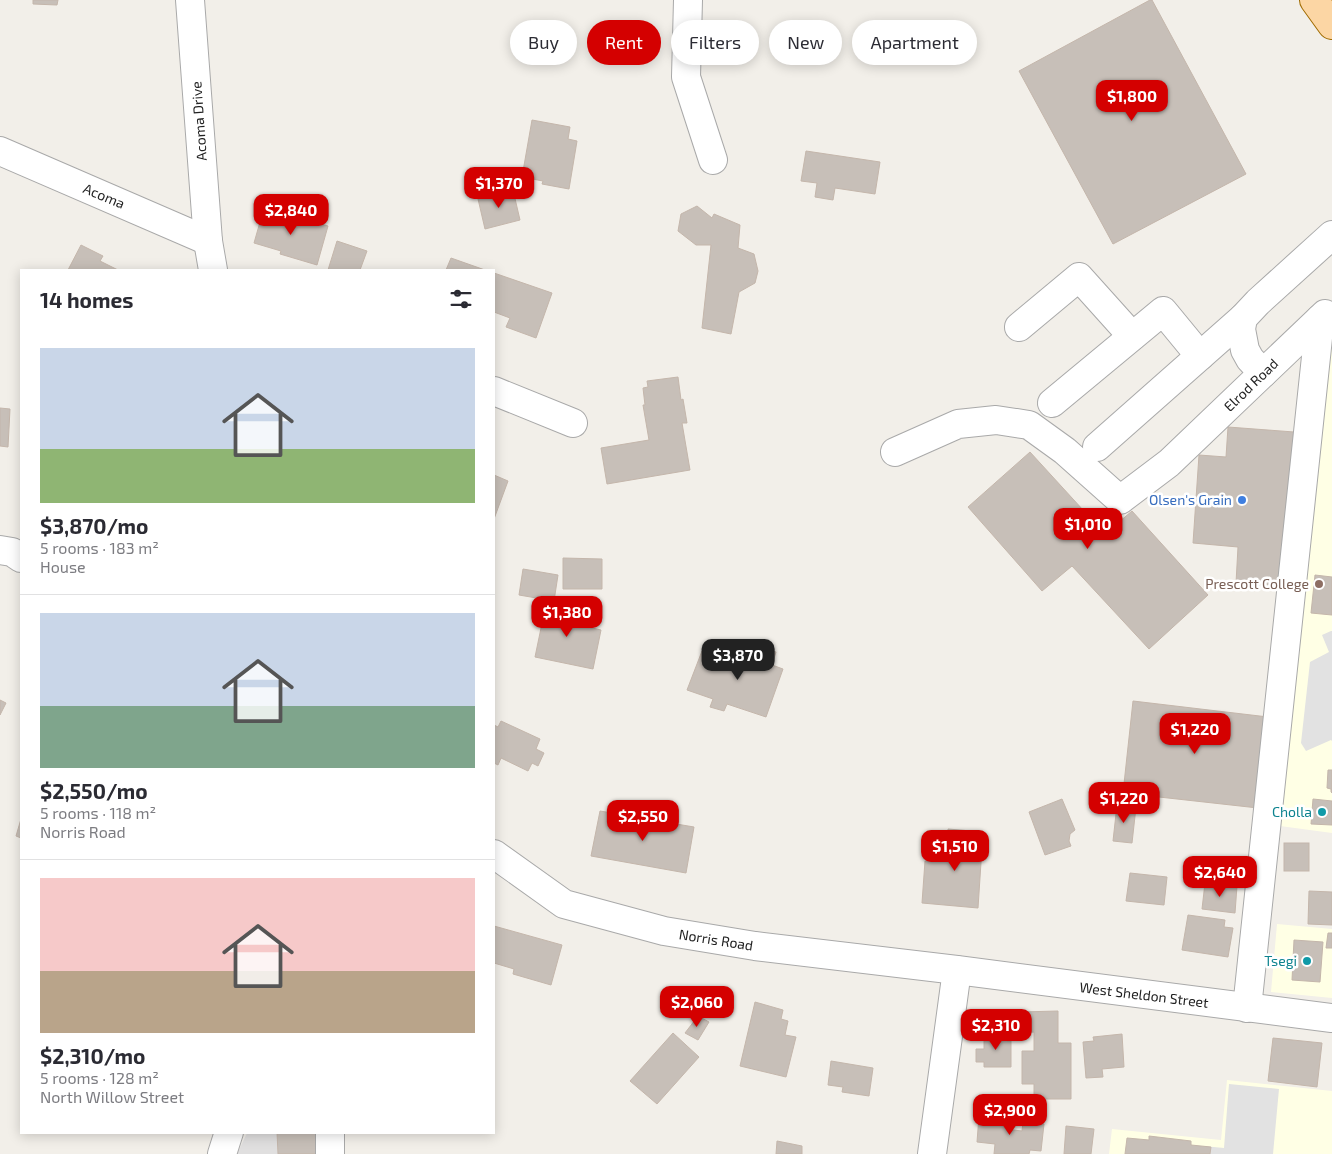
<!DOCTYPE html>
<meta charset="utf-8">
<style>
:root{--surface:#fff;--page:#f2f2f3;--text:#2b2b33;--muted:#7c7c81;--line:#e1e1e2;--accent:#d40000}
body{margin:0;font-family:"Exo 2",sans-serif;background:var(--page);color:var(--text);height:100vh;display:flex;flex-direction:column;font-size:19px;white-space:nowrap}
*{box-sizing:border-box;margin:0}
p{font-size:16px;color:var(--muted)}
.icon{flex:none;width:28px;height:28px;fill:none;stroke:currentColor;stroke-width:2;stroke-linecap:round;stroke-linejoin:round}
.map{position:relative;flex:1;overflow:hidden}
.side{position:absolute;left:20px;top:269px;width:475px;height:865px;display:flex;flex-direction:column;background:var(--surface);border-radius:0px;box-shadow:0 2px 12px #0003}
.side>*{flex:none}
.hud{position:absolute;left:510px;top:20px;width:475px;height:45px;display:flex;gap:10px}
.price{position:absolute;translate:-50% -42px;padding:0 11px;border-radius:10px;background:var(--accent);color:#fff;font-size:16px;line-height:32px;filter:drop-shadow(0 1px 2px #0008)}
.price::after{content:'';position:absolute;left:50%;top:30px;width:15px;height:11px;margin-left:-8px;background:inherit;clip-path:polygon(0 0,100% 0,50% 100%)}
.price.selected{background:#222;color:#fff}
ul{padding:0;list-style:none}
li{display:grid;align-content:center;gap:10px;height:265px;padding:0 20px}
li+li{border-top:1px solid var(--line)}
li span{display:grid;place-items:center;height:155px;border-radius:0px;color:#555}
li>.icon{margin-inline-start:auto}
span .icon{width:90px;height:90px;fill:#fffc;stroke-width:1}
li b{font-size:21px}
h2{display:flex;justify-content:space-between;align-items:center;height:60px;padding:0 20px;font-size:21px}
.pill{padding:0 18px;border-radius:22px;background:var(--surface);box-shadow:0 2px 12px #0003;font-size:18px;line-height:45px}
.pill.selected{background:var(--accent);color:#fff}
.map>svg:first-child{display:block}
.residential{fill:#e0dfdf}
.education{fill:#ffffe5}
.parking{fill:#e2e2e2}
.building{fill:#c7bfb8;stroke:#c4b6ab}
.lines{fill:none;stroke-linecap:round;stroke-linejoin:round}
.minor-casing{stroke:#a9a9a9;stroke-width:30}
.major-casing{stroke:#a06b00;stroke-width:30}
.minor{stroke:#fff;stroke-width:28}
.major{stroke:#fcd6a4;stroke-width:28}
.shop-dot{fill:#3f7fe0;stroke:#fff;stroke-width:2}
.education-dot{fill:#8d6e63;stroke:#fff;stroke-width:2}
.culture-dot{fill:#0f9aa8;stroke:#fff;stroke-width:2}
.labels{text-anchor:middle;stroke-width:5;stroke-linejoin:round;paint-order:stroke}
.street-label{font-size:14px;fill:#222;stroke:#fff}
.shop-label{font-size:14px;fill:#366cbe;stroke:#fff;text-anchor:end}
.education-label{font-size:14px;fill:#785e54;stroke:#fff;text-anchor:end}
.culture-label{font-size:14px;fill:#0d838f;stroke:#fff;text-anchor:end}
</style>
<div class="map">
<svg width="1332" height="1154" viewBox="0 0 1332 1154">
<rect width="100%" height="100%" fill="#f2efe9"/>
<path class="residential" d="M247 1133H341L343 1154H237Z"/>
<g class="education">
<path d="M1331 342H1332V833L1280 826Z"/>
<path d="M1277 924 1332 929V998L1271 992Z"/>
<path d="M1227 1080 1332 1091V1154H1109L1112 1129 1221 1140Z"/>
</g>
<g class="parking">
<path d="M1331 631H1332V741L1331 740 1306 751 1301 743 1310 662 1329 652 1322 635Z"/>
<path d="M1229 1084 1279 1089 1273 1154H1202L1203 1146 1224 1148Z"/>
</g>
<g class="building">
<path d="M33 0H58L57 5 33 4Z"/>
<path d="M1150 0H1152L1246 174 1113 244 1019 71Z"/>
<path d="M532 120 570 127 568 139 577 141 569 189 542 184 543 181 522 177Z"/>
<path d="M806 151 880 162 875 194 835 188 833 200 815 197 817 183 801 181Z"/>
<path d="M513 190 520 220 485 229 478 199Z"/>
<path d="M697 206 712 218 714 214 740 225 738 248 754 254 758 271 755 283 739 292 731 334 702 328 711 245H696L678 231 681 214Z"/>
<path d="M264 208 328 226 317 265 280 254 281 251 254 243Z"/>
<path d="M337 241 367 251 360 270H328Z"/>
<path d="M81 245 103 256 100 261 118 270H68Z"/>
<path d="M451 258 485 270H446Z"/>
<path d="M494 273 552 293 536 338 506 327 510 318 494 312Z"/>
<path d="M678 377 681 400 683 399 687 423H682L690 470 607 484 601 448 649 440 643 405H645L643 388 648 387 647 381Z"/>
<path d="M0 408 10 409 8 447 0 446Z"/>
<path d="M1228 427 1294 432 1283 586 1236 583 1238 547 1193 543 1199 455 1226 457Z"/>
<path d="M1030 452 1105 534 1132 511 1208 595 1149 649 1072 566 1042 591 968 507Z"/>
<path d="M494 475 508 481 494 519Z"/>
<path d="M563 558 602 559V589H563Z"/>
<path d="M523 569 558 575 554 601 519 595Z"/>
<path d="M1315 575 1332 577V615L1311 613Z"/>
<path d="M546 604 582 611 579 625 601 630 593 669 535 657Z"/>
<path d="M754 645 776 652 772 665 783 669 766 717 727 704 724 711 710 707 713 699 687 690 702 651 747 666Z"/>
<path d="M0 700 6 703 0 715Z"/>
<path d="M1133 701 1268 717 1258 808 1123 793Z"/>
<path d="M501 721 540 739 536 749 544 753 538 766 532 763 528 771 501 758 498 765 494 763V725L498 727Z"/>
<path d="M1328 770H1332V793L1331 792V789L1327 788Z"/>
<path d="M1062 799 1075 830 1070 834 1069 841 1071 846 1045 855 1029 812Z"/>
<path d="M1313 799 1332 801V825L1311 824Z"/>
<path d="M1117 805 1136 807 1132 843 1113 841Z"/>
<path d="M600 811 694 827 686 873 591 856Z"/>
<path d="M21 819V838L16 836Z"/>
<path d="M948 829 983 832 978 908 922 903 925 861H940L941 850H945V840H948Z"/>
<rect x="1284" y="843" width="25" height="28"/>
<path d="M1130 873 1167 877 1164 905 1126 901Z"/>
<path d="M1205 883 1237 886 1235 913 1202 909Z"/>
<path d="M1309 891 1332 892V925L1308 924Z"/>
<path d="M1188 915 1225 920 1224 927 1233 928 1228 957 1182 950Z"/>
<path d="M494 926 562 945 551 985 513 974 514 969 494 963Z"/>
<path d="M1328 933H1332V948H1326Z"/>
<path d="M1294 940 1323 942 1320 982 1292 980Z"/>
<path d="M755 1002 783 1010 781 1019 788 1021 785 1035 796 1037 786 1077 740 1066Z"/>
<path d="M1058 1011V1043H1071V1099H1034V1084H1022V1051H1034V1032L1020 1033V1012Z"/>
<path d="M698 1016 709 1022 698 1040 685 1033Z"/>
<path d="M990 1030H1007V1041H1011V1067H984V1062H976V1049H984V1041H990Z"/>
<path d="M673 1033 699 1057 657 1104 630 1081Z"/>
<path d="M1122 1034 1124 1067 1102 1069 1103 1077 1086 1078 1083 1042 1094 1041 1093 1037Z"/>
<path d="M1273 1038 1322 1043 1317 1087 1268 1081Z"/>
<path d="M831 1061 873 1068 869 1096 842 1092 843 1087 828 1085Z"/>
<path d="M979 1116 1007 1118 1005 1129 1022 1131 1023 1122 1044 1124 1041 1151 1030 1150 1029 1154H994L995 1144 977 1142Z"/>
<path d="M1066 1126 1094 1129 1091 1154H1064Z"/>
<path d="M277 1132H318V1154H278Z"/>
<path d="M1149 1136 1191 1141V1145L1211 1147 1210 1154H1125L1127 1138 1149 1140Z"/>
<path d="M777 1141 802 1146V1154H776Z"/>
</g>
<g class="lines">
<g class="minor-casing">
<g id="minor">
<path d="M190 0 208 241 213 270"/>
<path d="M688 0 686 77 713 160"/>
<path d="M0 151 208 241"/>
<path d="M1019 327 1079 277 1132 336"/>
<path d="M1263 373 1250 359 1245 350 1241 329 1243 318 1258 302 1332 235"/>
<path d="M494 391 573 423"/>
<path d="M1052 403 1163 311 1200 356"/>
<path d="M1097 447 1243 318"/>
<path d="M895 452 958 424 996 420 1029 425 1065 451 1120 500 1169 463 1325 314"/>
<path d="M0 550 12 552 21 558"/>
<path d="M494 854 564 904 664 931 755 946 957 970 1332 1018"/>
<path d="M1247 1008 1320 319"/>
<path d="M330 1132V1154"/>
<path d="M222 1154 229 1132"/>
<path d="M932 1154 957 970"/>
</g>
</g>
<g class="major-casing">
<path id="major" d="M1314 0 1332 25"/>
</g>
<use href="#minor" class="minor"/>
<use href="#major" class="major"/>
</g>
<circle class="shop-dot" cx="1242" cy="500" r="5"/>
<circle class="education-dot" cx="1319" cy="584" r="5"/>
<g class="culture-dot">
<circle cx="1322" cy="812" r="5"/>
<circle cx="1307" cy="961" r="5"/>
</g>
<g class="labels">
<g class="street-label">
<text transform="translate(199 121) rotate(-94)" y="5">Acoma Drive</text>
<text transform="translate(104 196) rotate(23)" y="5">Acoma</text>
<text transform="translate(1251 385) rotate(-44)" y="5">Elrod Road</text>
<text transform="translate(716 940) rotate(9)" y="5">Norris Road</text>
<text transform="translate(1144 995) rotate(7)" y="5">West Sheldon Street</text>
</g>
<g class="shop-label">
<text x="1232" y="505">Olsen's Grain</text>
</g>
<g class="education-label">
<text x="1309" y="589">Prescott College</text>
</g>
<g class="culture-label">
<text x="1312" y="817">Cholla</text>
<text x="1297" y="966">Tsegi</text>
</g>
</g>
</svg>
<b class="price" style="left:1132px;top:122px">$1,800</b>
<b class="price" style="left:499px;top:209px">$1,370</b>
<b class="price" style="left:291px;top:236px">$2,840</b>
<b class="price" style="left:1088px;top:550px">$1,010</b>
<b class="price" style="left:567px;top:638px">$1,380</b>
<b class="price selected" style="left:738px;top:681px">$3,870</b>
<b class="price" style="left:1195px;top:755px">$1,220</b>
<b class="price" style="left:1124px;top:824px">$1,220</b>
<b class="price" style="left:643px;top:842px">$2,550</b>
<b class="price" style="left:955px;top:872px">$1,510</b>
<b class="price" style="left:1220px;top:898px">$2,640</b>
<b class="price" style="left:697px;top:1028px">$2,060</b>
<b class="price" style="left:996px;top:1051px">$2,310</b>
<b class="price" style="left:1010px;top:1136px">$2,900</b>
<div class="hud">
<a class="pill">Buy</a>
<a class="pill selected">Rent</a>
<a class="pill">Filters</a>
<a class="pill">New</a>
<a class="pill">Apartment</a>
</div>
<section class="side">
<h2>14 homes<svg class="icon" aria-label="filters" viewBox="0 0 24 24"><path d="M4 7h16M4 17h16"/><circle cx="9" cy="7" r="2"/><circle cx="15" cy="17" r="2"/></svg></h2>
<ul>
<li><span style="background:linear-gradient(#c9d6e8 65%,#8fb573 0)"><svg class="icon" aria-label="home" viewBox="0 0 24 24"><path d="M3 11l9-7 9 7M6 9v11h12V9"/></svg></span><div><b>$3,870/mo</b><p>5 rooms · 183 m²</p><p>House</p></div></li>
<li><span style="background:linear-gradient(#c9d6e8 60%,#7fa58c 0)"><svg class="icon" aria-label="home" viewBox="0 0 24 24"><path d="M3 11l9-7 9 7M6 9v11h12V9"/></svg></span><div><b>$2,550/mo</b><p>5 rooms · 118 m²</p><p>Norris Road</p></div></li>
<li><span style="background:linear-gradient(#f6c9c9 60%,#b9a48a 0)"><svg class="icon" aria-label="home" viewBox="0 0 24 24"><path d="M3 11l9-7 9 7M6 9v11h12V9"/></svg></span><div><b>$2,310/mo</b><p>5 rooms · 128 m²</p><p>North Willow Street</p></div></li>
</ul>
</section>
</div>
